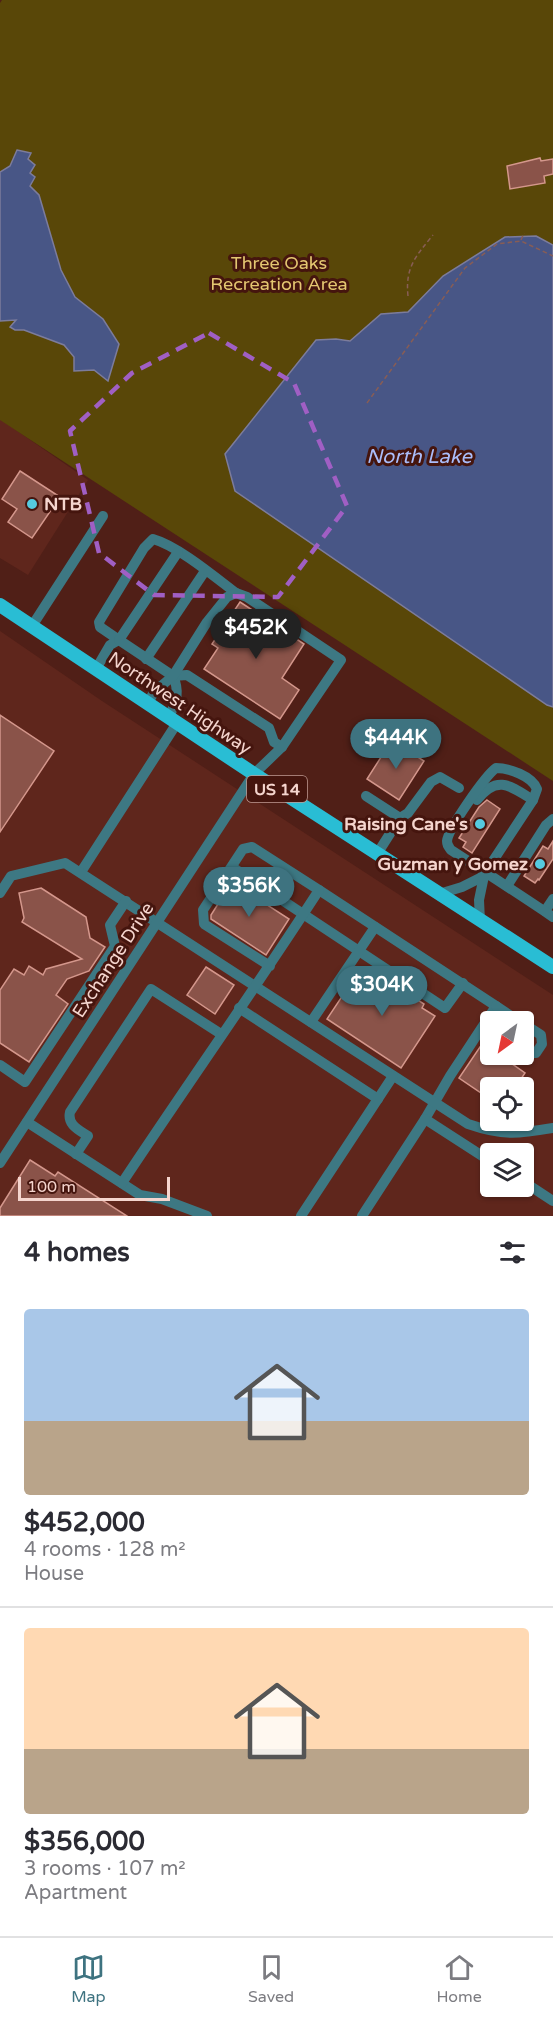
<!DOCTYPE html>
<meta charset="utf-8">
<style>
:root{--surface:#fff;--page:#f7f7f7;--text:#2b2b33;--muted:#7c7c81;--line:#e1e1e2;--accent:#3e7380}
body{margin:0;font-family:"Varela Round",sans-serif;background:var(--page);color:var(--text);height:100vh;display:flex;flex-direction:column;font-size:22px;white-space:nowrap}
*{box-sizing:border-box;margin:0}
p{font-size:20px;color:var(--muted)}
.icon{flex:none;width:33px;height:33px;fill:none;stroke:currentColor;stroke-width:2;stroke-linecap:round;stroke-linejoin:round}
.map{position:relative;height:1216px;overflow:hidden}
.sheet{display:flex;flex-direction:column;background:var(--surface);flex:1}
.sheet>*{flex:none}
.needle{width:39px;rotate:213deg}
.fabs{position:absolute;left:480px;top:1011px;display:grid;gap:12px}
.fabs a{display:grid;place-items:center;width:54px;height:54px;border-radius:6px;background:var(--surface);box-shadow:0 2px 4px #0004;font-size:30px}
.scale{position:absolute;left:18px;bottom:15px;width:152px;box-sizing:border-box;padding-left:6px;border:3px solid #f5d5ce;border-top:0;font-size:16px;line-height:21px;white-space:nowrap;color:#f5d5ce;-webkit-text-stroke:4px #45150e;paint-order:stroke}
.price{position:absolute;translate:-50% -51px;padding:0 14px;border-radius:21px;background:var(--accent);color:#fff;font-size:20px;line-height:39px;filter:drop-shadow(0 2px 3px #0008)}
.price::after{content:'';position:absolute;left:50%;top:36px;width:18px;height:14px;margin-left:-9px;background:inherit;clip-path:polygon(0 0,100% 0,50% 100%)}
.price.current{background:#222;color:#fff}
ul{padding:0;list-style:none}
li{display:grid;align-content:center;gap:12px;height:318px;padding:0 24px}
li+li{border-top:2px solid var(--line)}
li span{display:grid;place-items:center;height:186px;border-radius:6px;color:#555}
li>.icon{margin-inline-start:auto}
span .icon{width:108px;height:108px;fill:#fffc;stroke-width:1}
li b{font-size:26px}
h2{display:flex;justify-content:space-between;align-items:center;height:72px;padding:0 24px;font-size:26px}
.dock{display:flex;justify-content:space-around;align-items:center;height:84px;border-top:2px solid var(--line);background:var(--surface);font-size:16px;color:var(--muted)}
.dock a{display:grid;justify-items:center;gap:3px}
.dock .current{color:var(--accent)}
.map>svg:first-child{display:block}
.built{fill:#5f261c;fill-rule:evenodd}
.green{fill:#594708}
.water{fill:#485686;stroke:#7c7c9c;stroke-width:1.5}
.building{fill:#8a5349;stroke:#d4978c;stroke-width:1.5}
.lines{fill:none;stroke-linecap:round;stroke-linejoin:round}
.path{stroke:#885d55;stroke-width:1.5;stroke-dasharray:4.5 3;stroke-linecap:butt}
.minor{stroke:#3d7883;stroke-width:10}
.major{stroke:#29bdd4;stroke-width:14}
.marked{fill:none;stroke:#a05fc4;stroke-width:4.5;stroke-dasharray:12 8;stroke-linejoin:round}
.poi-dot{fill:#55cadf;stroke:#45150e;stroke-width:2}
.labels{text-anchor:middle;stroke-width:6;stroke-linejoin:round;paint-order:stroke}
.shield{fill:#45150e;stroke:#c09b94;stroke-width:1.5}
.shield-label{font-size:16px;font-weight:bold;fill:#f5d5ce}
.park-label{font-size:18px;fill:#e4c771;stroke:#45150e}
.poi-label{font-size:18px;font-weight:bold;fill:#f5d5ce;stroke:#45150e;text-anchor:end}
.street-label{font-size:18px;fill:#f5d5ce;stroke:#45150e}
.water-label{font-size:20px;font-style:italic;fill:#aabdfa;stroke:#45150e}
</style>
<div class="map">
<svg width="553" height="1216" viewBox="0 0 553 1216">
<rect width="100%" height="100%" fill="#501f17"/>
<g class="built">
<path d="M0 419 88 480 28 575 0 558Z"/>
<path d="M0 631 102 701 553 995V1216H0ZM490 1022H524V1054H490ZM490 1088H524V1120H490ZM490 1154H524V1186H490Z"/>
</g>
<path class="green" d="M2 0H553V781L0 420V3Z"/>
<g class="water">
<path d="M17 150 31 153 28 159 35 165 30 173 35 177 30 186 39 195 61 270 75 297 103 319 119 344 108 381 94 370 74 371V357L64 345 24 330H15L10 327 16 320 0 321V172L10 166Z"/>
<path d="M536 236 553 245V707L547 705 235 491 225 454 316 340 336 339 350 341 381 314 408 312 443 276 505 237Z"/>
</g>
<g class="building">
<path d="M540 158 541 161 553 159V174L544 176 545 183 510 189 507 166Z"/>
<path d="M20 471 60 497 32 538 8 522 17 509 2 499Z"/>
<path d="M240 602 304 644 282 678 299 690 280 719 204 669 218 648 212 644Z"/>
<path d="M0 715 54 751 0 832Z"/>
<path d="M392 740 424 761 399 800 367 779Z"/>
<path d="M487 800 500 809 472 853 463 847 466 842 459 838 479 807Z"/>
<path d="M553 841V859L539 880 538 879 535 883 524 876 543 846 548 849Z"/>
<path d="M232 882 289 919 266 955 211 919V915Z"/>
<path d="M41 888 86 917 90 938 105 947 89 971 67 979 56 995 68 1004 29 1062 0 1043V990L14 969 24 975 29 966 43 975 46 969 82 959 22 922 24 918 19 893Z"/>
<path d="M206 967 234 985 215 1014 187 995Z"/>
<path d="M361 968 374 977 377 973 424 1004 422 1008 435 1016 401 1068 327 1019Z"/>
<path d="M482 1044 490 1050V1054H498L525 1073 515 1088H490V1099L459 1078Z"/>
<path d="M30 1160 55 1176 58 1172 127 1216H0V1208Z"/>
</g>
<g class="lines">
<g class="path">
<path d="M521 240 524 233"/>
<path d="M408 296C405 267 416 256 433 235"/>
<path d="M367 403 465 268 497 244 521 241 553 256"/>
<path d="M440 865 444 858"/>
</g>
<g class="minor">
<path d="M32 626 103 516"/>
<path d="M146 659 205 571"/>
<path d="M96 669 110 645 119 640 100 627 99 622 144 548 153 539C178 546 215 577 236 593"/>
<path d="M173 676 187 675 269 728 274 742 282 747"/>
<path d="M168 717C177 704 180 691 173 676L119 640 178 552"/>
<path d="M366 796 400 818"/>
<path d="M477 800C497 774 511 786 533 800"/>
<path d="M377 854 400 818 408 813 431 782 440 777 459 788"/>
<path d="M232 867 445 1008 463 983"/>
<path d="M81 872 177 723"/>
<path d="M507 886 546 825 553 819"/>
<path d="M319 890 496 1006 450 1076 425 1119 490 1161"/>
<path d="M0 893 11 876 65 863 468 1124C503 1136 518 1134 553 1128"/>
<path d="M439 894 462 887 484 876"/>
<path d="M545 911 553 899"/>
<path d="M480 921 479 900 484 876 485 873 533 800 537 789C532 776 509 768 496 768 485 776 448 829 447 841 447 845 448 846 451 850 485 872 519 894 553 917"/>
<path d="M496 1006 520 1022"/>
<path d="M239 1008 378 1099"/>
<path d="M311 1022 375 927"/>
<path d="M524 1024 541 1035 542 1044 536 1053H529L524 1050"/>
<path d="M0 1065 25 1082 115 946 110 925 126 901"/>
<path d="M27 1122 140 1195 162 1199 207 1216"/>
<path d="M76 1154 88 1136C79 1130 67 1125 70 1112L151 989 221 1034"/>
<path d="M0 1163 254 774 282 747 341 660 247 597 236 593 227 597 207 622 173 676 154 692 148 703"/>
<path d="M524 1182 553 1201"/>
<path d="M122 1183C187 1085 255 989 319 890L252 847 243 849 203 910 204 924 270 966"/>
<path d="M301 1216 393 1076"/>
<path d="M362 1216 425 1119"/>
</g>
<path class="major" d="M0 605 254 774 553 967"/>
</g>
<path class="marked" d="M209 333 294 383 347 506 278 597 154 595 99 553 70 431 132 373Z"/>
<g class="poi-dot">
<circle cx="32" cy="504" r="6"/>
<circle cx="480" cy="824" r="6"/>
<circle cx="540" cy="864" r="6"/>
</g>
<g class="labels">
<rect class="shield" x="247" y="776" width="60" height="26" rx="4.5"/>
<g class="shield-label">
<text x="277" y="795">US 14</text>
</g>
<g class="park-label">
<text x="279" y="269">Three Oaks<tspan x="279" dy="21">Recreation Area</tspan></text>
</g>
<g class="poi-label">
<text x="44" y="510" text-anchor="start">NTB</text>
<text x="468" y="830">Raising Cane's</text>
<text x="528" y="870">Guzman y Gomez</text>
</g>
<g class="street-label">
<text transform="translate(180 703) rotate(34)" y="6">Northwest Highway</text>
<text transform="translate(113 960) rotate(-57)" y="6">Exchange Drive</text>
</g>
<g class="water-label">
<text x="419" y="463">North Lake</text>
</g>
</g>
</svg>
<div class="fabs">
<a><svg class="needle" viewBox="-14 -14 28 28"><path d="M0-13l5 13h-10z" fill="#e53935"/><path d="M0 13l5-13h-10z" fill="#7c7c81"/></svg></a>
<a><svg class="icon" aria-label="locate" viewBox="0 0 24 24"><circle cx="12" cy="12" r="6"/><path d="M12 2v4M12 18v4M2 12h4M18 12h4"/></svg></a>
<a><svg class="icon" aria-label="layers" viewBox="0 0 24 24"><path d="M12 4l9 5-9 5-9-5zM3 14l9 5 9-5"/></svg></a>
</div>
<div class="scale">100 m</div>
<b class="price current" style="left:256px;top:660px">$452K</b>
<b class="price" style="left:396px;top:770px">$444K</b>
<b class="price" style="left:249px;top:918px">$356K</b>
<b class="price" style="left:382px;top:1017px">$304K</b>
</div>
<section class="sheet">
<h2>4 homes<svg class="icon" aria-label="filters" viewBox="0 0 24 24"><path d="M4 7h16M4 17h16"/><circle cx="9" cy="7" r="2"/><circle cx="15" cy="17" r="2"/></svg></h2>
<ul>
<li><span style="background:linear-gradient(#a9c7e8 60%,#b9a48a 0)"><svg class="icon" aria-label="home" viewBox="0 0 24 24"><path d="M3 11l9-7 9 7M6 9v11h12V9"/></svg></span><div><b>$452,000</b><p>4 rooms · 128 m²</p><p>House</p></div></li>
<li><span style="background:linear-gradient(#ffd9b3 65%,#b9a48a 0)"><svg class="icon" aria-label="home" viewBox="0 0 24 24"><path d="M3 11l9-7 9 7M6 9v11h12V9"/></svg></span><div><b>$356,000</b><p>3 rooms · 107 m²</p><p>Apartment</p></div></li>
</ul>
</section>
<nav class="dock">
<a class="current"><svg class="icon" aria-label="map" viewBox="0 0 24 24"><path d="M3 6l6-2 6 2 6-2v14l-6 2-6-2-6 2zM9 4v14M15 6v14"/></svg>Map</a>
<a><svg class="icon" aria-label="saved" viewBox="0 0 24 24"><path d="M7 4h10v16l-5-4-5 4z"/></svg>Saved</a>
<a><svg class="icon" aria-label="home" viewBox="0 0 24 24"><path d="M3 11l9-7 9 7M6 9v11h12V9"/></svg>Home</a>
</nav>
